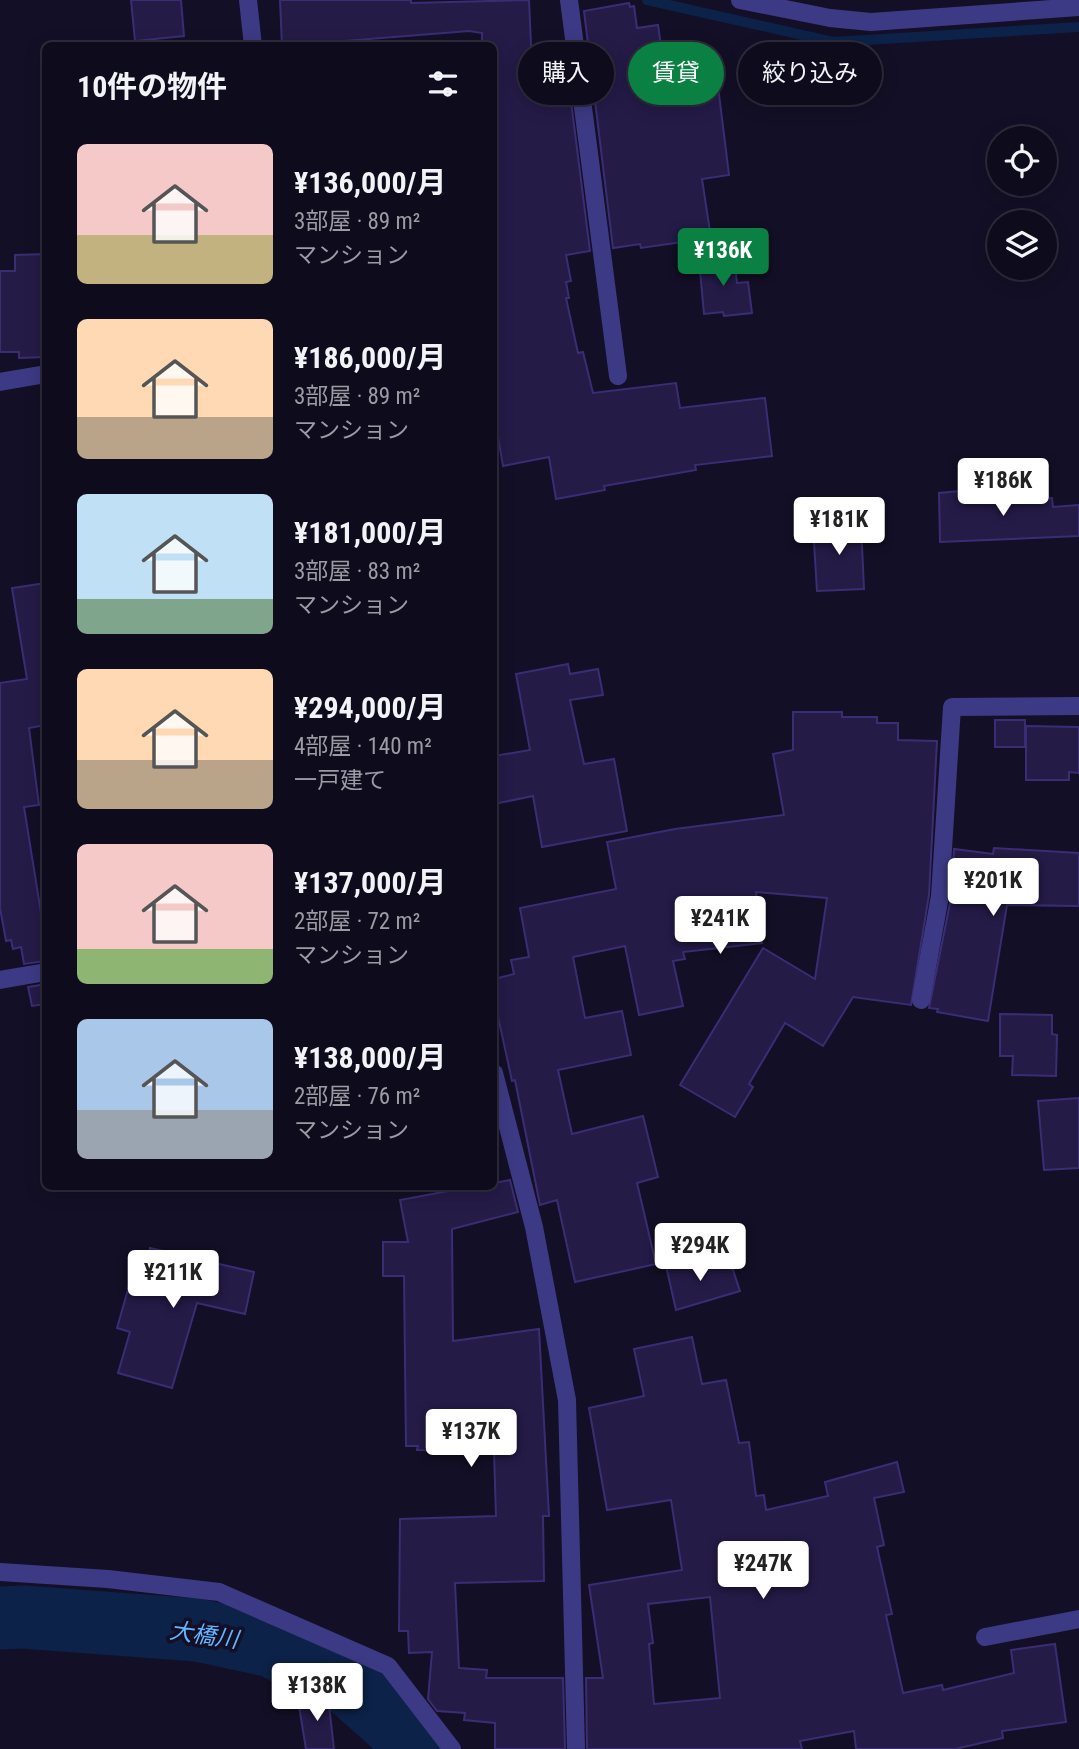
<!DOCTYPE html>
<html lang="ja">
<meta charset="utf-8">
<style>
:root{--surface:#0e0b1c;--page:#171425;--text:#f1f3f6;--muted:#9b9ba3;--line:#2e2b3b;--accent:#0b8043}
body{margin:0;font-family:"Roboto Condensed","Noto Sans JP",sans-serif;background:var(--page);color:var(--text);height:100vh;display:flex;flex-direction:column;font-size:26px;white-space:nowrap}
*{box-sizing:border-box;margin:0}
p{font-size:23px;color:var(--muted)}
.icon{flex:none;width:38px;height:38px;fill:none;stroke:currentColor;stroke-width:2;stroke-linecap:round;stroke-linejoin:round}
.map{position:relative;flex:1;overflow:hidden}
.sheet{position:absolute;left:42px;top:42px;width:455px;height:1148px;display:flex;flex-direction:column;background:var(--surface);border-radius:10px;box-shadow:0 4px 18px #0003,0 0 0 2px var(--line)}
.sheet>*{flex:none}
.guide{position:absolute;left:518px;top:42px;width:455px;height:63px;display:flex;gap:14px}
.buttons{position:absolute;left:987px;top:126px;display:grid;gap:14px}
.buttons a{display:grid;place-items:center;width:70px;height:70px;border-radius:50%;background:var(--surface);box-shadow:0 4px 18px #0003,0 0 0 2px var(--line);font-size:35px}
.price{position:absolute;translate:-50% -60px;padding:0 16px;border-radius:7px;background:#fff;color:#222;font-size:23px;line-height:46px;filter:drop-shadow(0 2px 4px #0008)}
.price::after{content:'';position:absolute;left:50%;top:42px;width:21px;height:16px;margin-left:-10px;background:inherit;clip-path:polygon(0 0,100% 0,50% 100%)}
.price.current{background:var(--accent);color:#fff}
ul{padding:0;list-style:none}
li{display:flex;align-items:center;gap:21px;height:175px;padding:0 35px}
li span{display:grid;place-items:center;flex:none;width:196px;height:140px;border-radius:10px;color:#555}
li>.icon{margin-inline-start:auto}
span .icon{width:84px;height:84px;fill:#fffc;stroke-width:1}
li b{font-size:30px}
h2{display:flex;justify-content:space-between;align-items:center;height:84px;padding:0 35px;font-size:30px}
.chip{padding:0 24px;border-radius:32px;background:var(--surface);box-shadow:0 4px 18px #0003,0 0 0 2px var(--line);font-size:24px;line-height:63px}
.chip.current{background:var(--accent);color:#fff}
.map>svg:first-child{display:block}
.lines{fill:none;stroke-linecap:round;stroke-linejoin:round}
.stream{stroke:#0c2248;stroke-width:10}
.river{stroke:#0c2248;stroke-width:63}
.building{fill:#241b47;stroke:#3b2d73;stroke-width:2;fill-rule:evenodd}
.street{stroke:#3d3a85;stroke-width:18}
.labels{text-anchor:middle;stroke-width:7;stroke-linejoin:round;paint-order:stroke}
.water-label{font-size:23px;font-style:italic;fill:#62b6ff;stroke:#130f26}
</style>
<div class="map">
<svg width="1079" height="1749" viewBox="0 0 1079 1749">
<rect width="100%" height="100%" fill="#130f26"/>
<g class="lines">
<path class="stream" d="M647 0 833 42 1079 27"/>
<path class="river" d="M0 1618 23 1617 197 1630 272 1646 351 1687 394 1725 415 1749"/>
</g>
<g class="building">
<path d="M131 0H181L184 36 135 41Z"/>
<path d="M280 0H411V3L529 0 532 67 566 62 590 251 566 255 571 281 566 282 569 298H566L578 353 583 352 593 393 676 383 680 408 765 398 772 456 695 465 696 470 604 486 605 490 556 499 549 457 503 466 497 431 494 432V46H482V33L469 31 282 46Z"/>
<path d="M629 3 630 7 634 6 637 28 658 25 663 60 703 53 705 64 715 62 729 175 702 179 711 238 641 248 640 244 613 248 584 11Z"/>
<path d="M46 254V357L19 358V352H0V271H15V255Z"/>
<path d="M734 256 737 283 748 282 752 313 724 316 723 312 704 314 699 260Z"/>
<path d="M992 488V501L1052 498 1053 507 1079 505V536L940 542 939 493Z"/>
<path d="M861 524 864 589 817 591 813 526Z"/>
<path d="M46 583V725L29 728 39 805 24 807 41 913 46 912V961L24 964 21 947 13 949 11 940 6 941 0 908V683L27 679 12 588Z"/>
<path d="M568 664 570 674 598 669 603 695 570 700 584 764 614 759 627 831 542 847 533 796 494 804V756L530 750 516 674Z"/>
<path d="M793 712H842V717H877V723H898V740L937 741 929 895 911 1005 853 997 823 1046 785 1023 749 1084 753 1087 735 1117 680 1085 763 948 815 979 827 898 756 892 762 943 683 952 685 959 673 961 683 1006 639 1015 625 946 573 957 585 1018 622 1011 631 1055 558 1070 572 1134 643 1116 658 1177 637 1183 656 1264 575 1282 557 1200 540 1205 515 1080 512 1081 494 998V979L514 974 511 960 529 957 520 908 616 889 607 842 675 829 784 815 773 754 793 750Z"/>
<rect x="995" y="720" width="30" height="27"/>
<path d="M1026 726 1079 727V773L1069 772V780H1026Z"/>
<path d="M994 848 1079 853V906L1007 905 988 1021 937 1012 938 1009 929 1008 951 898 954 849 993 854Z"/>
<path d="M46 984V1004L32 1006 28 987Z"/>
<path d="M1000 1014 1052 1015V1034L1057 1035 1056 1076 1012 1075 1013 1056H1000Z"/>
<path d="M1079 1098V1168L1044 1170 1038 1101Z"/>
<path d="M510 1180 518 1212 452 1229 453 1341 539 1329 549 1516H543L544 1581 455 1583 459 1668 487 1670 486 1678H563L565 1749H495V1723L464 1720 465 1713 437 1711 428 1699 432 1652 409 1653 408 1631H399L400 1519 496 1516 494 1451 417 1450 418 1446H406L404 1276H383V1242H408L400 1200 475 1186H494V1183Z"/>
<path d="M150 1248 254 1272 245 1314 197 1303 172 1388 118 1373 130 1332 117 1328 135 1265 146 1268Z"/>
<path d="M698 1259 700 1271 730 1261 740 1291 676 1310 666 1266Z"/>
<path d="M692 1337 702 1384 726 1380 739 1443 749 1442 756 1496 764 1495 766 1510 828 1496 825 1482 897 1462 904 1492 874 1498 884 1545 877 1547 892 1614 886 1615 903 1693 942 1685 943 1690 1014 1673 1011 1650 1055 1644 1066 1722 1002 1731 1003 1738 955 1749H856L854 1731 800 1741 802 1749H587L586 1678H603L589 1585 682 1570 671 1500 607 1510 589 1408 644 1396 634 1349ZM710 1597 720 1698 654 1704 649 1644 653 1643 648 1604Z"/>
<path d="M328 1696 334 1749H306L298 1700Z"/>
</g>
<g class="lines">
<g class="street">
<path d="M248 0 253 46"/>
<path d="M569 0 618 376"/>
<path d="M740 0 830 18 871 22 1079 7"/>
<path d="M0 382 46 374"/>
<path d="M0 980 46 972"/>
<path d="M921 1000 940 896 952 707 1079 706"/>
<path d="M494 1073 534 1227 567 1400 576 1749"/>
<path d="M0 1572 108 1579 219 1592 388 1666 452 1749"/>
<path d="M985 1637 1079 1619"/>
</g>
</g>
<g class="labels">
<g class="water-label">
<text transform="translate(204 1635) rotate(8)" y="8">大橋川</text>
</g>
</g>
</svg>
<div class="buttons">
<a><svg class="icon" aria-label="locate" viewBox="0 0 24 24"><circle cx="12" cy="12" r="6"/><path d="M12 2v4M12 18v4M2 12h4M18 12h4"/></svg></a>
<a><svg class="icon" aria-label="layers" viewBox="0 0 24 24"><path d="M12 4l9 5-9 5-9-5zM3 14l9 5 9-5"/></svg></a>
</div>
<b class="price current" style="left:723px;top:288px">¥136K</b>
<b class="price" style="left:1003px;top:518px">¥186K</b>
<b class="price" style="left:839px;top:557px">¥181K</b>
<b class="price" style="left:993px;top:918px">¥201K</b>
<b class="price" style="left:720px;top:956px">¥241K</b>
<b class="price" style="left:700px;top:1283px">¥294K</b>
<b class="price" style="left:173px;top:1310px">¥211K</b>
<b class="price" style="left:471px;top:1469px">¥137K</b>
<b class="price" style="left:763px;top:1601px">¥247K</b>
<b class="price" style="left:317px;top:1723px">¥138K</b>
<div class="guide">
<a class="chip">購入</a>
<a class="chip current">賃貸</a>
<a class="chip">絞り込み</a>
</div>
<section class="sheet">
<h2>10件の物件<svg class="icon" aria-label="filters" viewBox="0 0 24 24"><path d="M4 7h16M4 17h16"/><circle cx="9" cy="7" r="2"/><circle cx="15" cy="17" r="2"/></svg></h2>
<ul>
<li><span style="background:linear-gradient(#f6c9c9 65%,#c2b280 0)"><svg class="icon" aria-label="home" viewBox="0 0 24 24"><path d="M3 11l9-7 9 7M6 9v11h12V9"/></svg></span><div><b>¥136,000/月</b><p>3部屋 · 89 m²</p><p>マンション</p></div></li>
<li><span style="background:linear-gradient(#ffd9b3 70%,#b9a48a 0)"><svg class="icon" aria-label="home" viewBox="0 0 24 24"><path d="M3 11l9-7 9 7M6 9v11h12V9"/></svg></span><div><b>¥186,000/月</b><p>3部屋 · 89 m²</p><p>マンション</p></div></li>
<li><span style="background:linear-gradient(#bfe0f5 75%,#7fa58c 0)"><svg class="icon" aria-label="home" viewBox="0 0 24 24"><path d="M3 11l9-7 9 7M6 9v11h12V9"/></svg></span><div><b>¥181,000/月</b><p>3部屋 · 83 m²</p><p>マンション</p></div></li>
<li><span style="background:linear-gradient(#ffd9b3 65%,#b9a48a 0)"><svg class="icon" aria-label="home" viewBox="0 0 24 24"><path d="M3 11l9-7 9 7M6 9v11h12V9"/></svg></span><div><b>¥294,000/月</b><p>4部屋 · 140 m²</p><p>一戸建て</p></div></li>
<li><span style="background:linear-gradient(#f6c9c9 75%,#8fb573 0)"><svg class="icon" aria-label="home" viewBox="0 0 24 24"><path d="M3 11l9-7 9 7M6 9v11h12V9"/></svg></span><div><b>¥137,000/月</b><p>2部屋 · 72 m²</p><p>マンション</p></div></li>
<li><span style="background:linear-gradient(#a9c7e8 65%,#9aa5b1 0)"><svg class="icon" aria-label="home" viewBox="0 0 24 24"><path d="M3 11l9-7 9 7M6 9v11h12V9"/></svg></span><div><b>¥138,000/月</b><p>2部屋 · 76 m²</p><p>マンション</p></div></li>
</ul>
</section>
</div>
